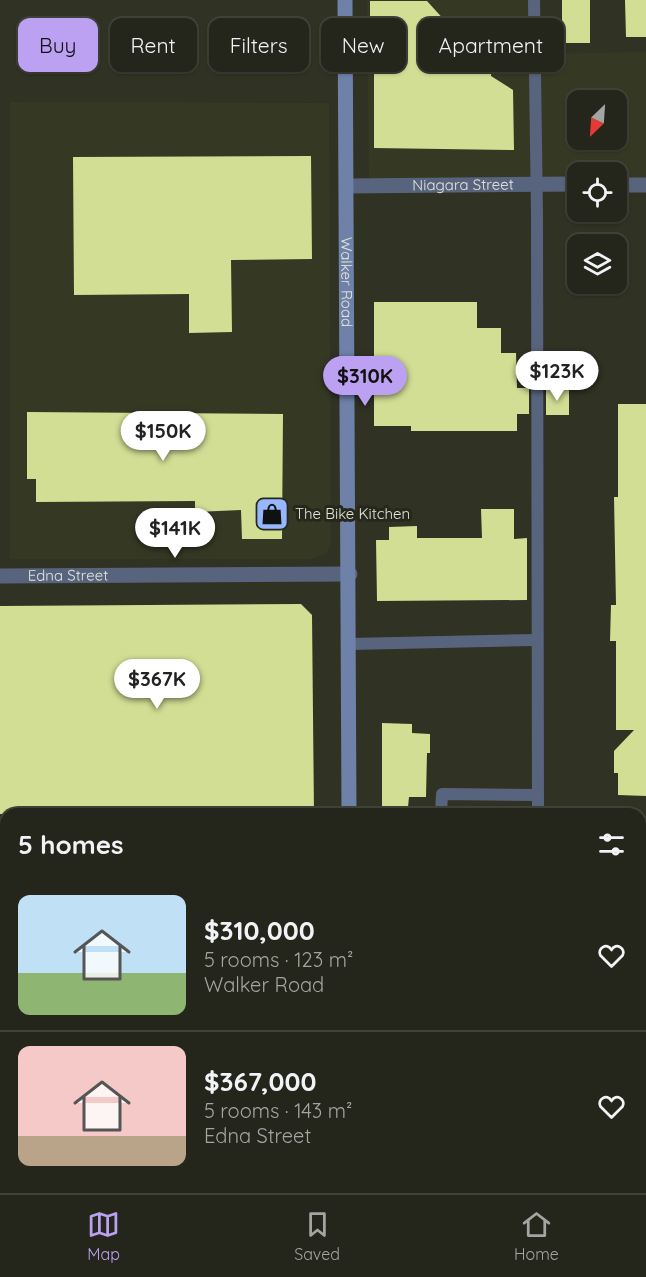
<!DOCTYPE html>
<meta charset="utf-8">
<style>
:root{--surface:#24261b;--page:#303228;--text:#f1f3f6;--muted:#a3a5a3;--line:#41433a;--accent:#bca0f2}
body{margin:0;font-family:Quicksand,sans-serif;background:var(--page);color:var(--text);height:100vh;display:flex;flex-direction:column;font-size:22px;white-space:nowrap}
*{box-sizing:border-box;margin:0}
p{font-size:20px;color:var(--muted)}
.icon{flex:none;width:33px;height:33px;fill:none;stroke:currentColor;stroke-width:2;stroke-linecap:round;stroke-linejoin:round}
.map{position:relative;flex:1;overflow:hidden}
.drawer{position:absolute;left:0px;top:808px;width:646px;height:386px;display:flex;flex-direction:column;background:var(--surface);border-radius:18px 18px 0 0;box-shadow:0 2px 4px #0004,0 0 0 2px var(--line)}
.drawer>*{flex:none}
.hud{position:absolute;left:18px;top:18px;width:610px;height:54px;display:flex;gap:12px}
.needle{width:39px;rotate:205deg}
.controls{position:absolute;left:567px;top:90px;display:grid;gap:12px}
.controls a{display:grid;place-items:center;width:60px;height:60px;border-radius:12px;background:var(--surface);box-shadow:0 2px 4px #0004,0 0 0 2px var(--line);font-size:30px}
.price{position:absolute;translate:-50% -51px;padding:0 14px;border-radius:21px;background:#fff;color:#222;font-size:20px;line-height:39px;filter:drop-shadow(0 2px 3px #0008)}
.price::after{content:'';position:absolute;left:50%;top:36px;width:18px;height:14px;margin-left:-9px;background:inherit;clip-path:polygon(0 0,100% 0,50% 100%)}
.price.active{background:var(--accent);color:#111}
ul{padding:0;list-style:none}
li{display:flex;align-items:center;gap:18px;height:150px;padding:0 18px}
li+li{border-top:2px solid var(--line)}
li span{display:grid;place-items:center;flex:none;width:168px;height:120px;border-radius:12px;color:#555}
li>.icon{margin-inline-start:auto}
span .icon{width:72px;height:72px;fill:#fffc;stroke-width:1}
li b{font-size:26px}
h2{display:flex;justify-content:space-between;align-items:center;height:72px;padding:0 18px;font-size:26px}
.chip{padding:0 21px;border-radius:12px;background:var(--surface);box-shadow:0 2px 4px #0004,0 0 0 2px var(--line);font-size:21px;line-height:54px}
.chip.active{background:var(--accent);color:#111}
.tabs{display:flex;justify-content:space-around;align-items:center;height:84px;border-top:2px solid var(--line);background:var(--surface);font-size:16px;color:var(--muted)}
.tabs a{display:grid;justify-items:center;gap:3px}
.tabs .active{color:var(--accent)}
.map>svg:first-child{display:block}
.built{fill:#353924;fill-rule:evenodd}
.building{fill:#d2de94}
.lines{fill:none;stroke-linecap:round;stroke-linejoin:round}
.service{stroke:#58647e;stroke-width:12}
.minor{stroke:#58647e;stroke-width:15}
.secondary{stroke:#6e81a9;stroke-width:15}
.labels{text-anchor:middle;stroke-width:6;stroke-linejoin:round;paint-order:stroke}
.street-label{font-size:15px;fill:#e3e5dd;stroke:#26281b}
.poi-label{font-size:15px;fill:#e3e5dd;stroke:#26281b;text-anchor:start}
</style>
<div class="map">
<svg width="646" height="1193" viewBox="0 0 646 1193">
<rect width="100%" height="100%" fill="#303224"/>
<g class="built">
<path d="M367 0H534L535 54 646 52V185H617L616 172H578L577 184 369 186ZM578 100H616V140H578Z"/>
<path d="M10 102 329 103 331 541 327 553 311 559H10Z"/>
<path d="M232 1188H334V1193H238Z"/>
<path d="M508 1190 511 1193H377Z"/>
</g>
<g class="building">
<rect x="562" y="0" width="28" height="43"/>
<path d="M625 0H646V37H626Z"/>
<path d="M370 1H427L447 23 446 48 492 51 491 76 513 90 514 150 374 148V32H370Z"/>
<path d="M311 156 312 259 231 260 232 332 189 333V294L74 295 73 157Z"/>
<path d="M374 302H477V328H501V353H516L517 388H529V414H517V431H411V426H374Z"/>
<path d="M546 388 569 389V415H546Z"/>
<path d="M618 404H646V796L618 795V773H614V751L634 730H616V641H610L611 605H616L614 497H618Z"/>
<path d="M27 412 283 414 282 539H242L241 510 195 512V501L36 502V479H27Z"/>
<path d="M481 509H514V539L527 538V600L377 601 376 540H389V527L417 526V538H482Z"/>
<path d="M301 604 312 615 314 814H0V606Z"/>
<path d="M382 723 412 724V733L430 734V753H427L426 797H409L408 807 382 806Z"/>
</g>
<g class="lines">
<g class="service">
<path d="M534 0 537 216 538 814"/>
<path d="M350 644 537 640"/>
<path d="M441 814 442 794 538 795"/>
<path d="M543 1188 544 1193"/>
</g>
<g class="minor">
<path d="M616 185H646"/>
<path id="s1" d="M347 186 578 184"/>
<path id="s2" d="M0 576 350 574"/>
<path d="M640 852 646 851"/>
</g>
<g class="secondary">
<path id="s3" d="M345 0 349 814"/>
<path d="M0 1040 6 1044"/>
<path d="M146 1188 149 1193"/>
<path d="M201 1188 207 1193"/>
<path d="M350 1188V1193"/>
</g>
</g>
<defs>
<g id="shop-square" transform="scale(1.725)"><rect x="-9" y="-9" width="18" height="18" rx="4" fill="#96b6fd" stroke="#26281b"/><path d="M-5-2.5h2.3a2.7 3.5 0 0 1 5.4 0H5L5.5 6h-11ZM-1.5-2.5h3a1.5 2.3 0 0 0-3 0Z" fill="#111"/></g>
</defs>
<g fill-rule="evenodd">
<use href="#shop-square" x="272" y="514"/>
</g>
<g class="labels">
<g class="street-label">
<text dy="5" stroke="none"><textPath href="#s1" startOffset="116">Niagara Street</textPath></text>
<text dy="5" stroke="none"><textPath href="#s3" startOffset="282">Walker Road</textPath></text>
<text dy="5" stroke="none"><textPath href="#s2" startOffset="68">Edna Street</textPath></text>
</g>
<g class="poi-label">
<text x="295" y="519">The Bike Kitchen</text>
</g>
</g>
</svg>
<div class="controls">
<a><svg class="needle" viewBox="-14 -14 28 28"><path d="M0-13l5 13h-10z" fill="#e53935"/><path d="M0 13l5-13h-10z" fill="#a3a5a3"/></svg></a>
<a><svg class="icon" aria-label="locate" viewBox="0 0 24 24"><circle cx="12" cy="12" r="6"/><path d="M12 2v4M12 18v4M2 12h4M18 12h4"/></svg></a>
<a><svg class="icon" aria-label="layers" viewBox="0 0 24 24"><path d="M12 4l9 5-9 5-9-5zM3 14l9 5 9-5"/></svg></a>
</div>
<b class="price" style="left:557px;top:402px">$123K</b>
<b class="price active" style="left:365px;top:407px">$310K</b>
<b class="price" style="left:163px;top:462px">$150K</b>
<b class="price" style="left:175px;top:559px">$141K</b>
<b class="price" style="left:157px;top:710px">$367K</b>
<div class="hud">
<a class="chip active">Buy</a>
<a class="chip">Rent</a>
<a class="chip">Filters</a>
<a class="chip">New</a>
<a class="chip">Apartment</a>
</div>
<section class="drawer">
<h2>5 homes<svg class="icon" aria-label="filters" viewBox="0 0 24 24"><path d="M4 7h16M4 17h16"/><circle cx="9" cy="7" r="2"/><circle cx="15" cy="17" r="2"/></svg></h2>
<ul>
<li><span style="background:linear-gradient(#bfe0f5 65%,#8fb573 0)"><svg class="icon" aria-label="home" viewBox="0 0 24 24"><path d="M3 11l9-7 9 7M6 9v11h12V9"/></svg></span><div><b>$310,000</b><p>5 rooms · 123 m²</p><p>Walker Road</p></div><svg class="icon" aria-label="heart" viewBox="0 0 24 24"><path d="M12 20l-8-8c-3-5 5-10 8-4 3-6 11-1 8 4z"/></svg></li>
<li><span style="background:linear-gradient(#f6c9c9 75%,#b9a48a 0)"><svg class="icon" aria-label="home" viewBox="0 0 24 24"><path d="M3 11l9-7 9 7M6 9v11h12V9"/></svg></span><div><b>$367,000</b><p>5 rooms · 143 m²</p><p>Edna Street</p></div><svg class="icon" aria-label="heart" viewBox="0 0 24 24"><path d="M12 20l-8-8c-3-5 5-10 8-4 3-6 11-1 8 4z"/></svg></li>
</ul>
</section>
</div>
<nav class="tabs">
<a class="active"><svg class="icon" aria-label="map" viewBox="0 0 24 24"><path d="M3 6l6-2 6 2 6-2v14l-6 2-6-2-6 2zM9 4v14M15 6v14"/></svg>Map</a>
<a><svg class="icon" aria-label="saved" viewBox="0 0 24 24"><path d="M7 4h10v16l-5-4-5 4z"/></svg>Saved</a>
<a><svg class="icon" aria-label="home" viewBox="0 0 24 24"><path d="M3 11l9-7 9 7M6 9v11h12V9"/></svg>Home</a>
</nav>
